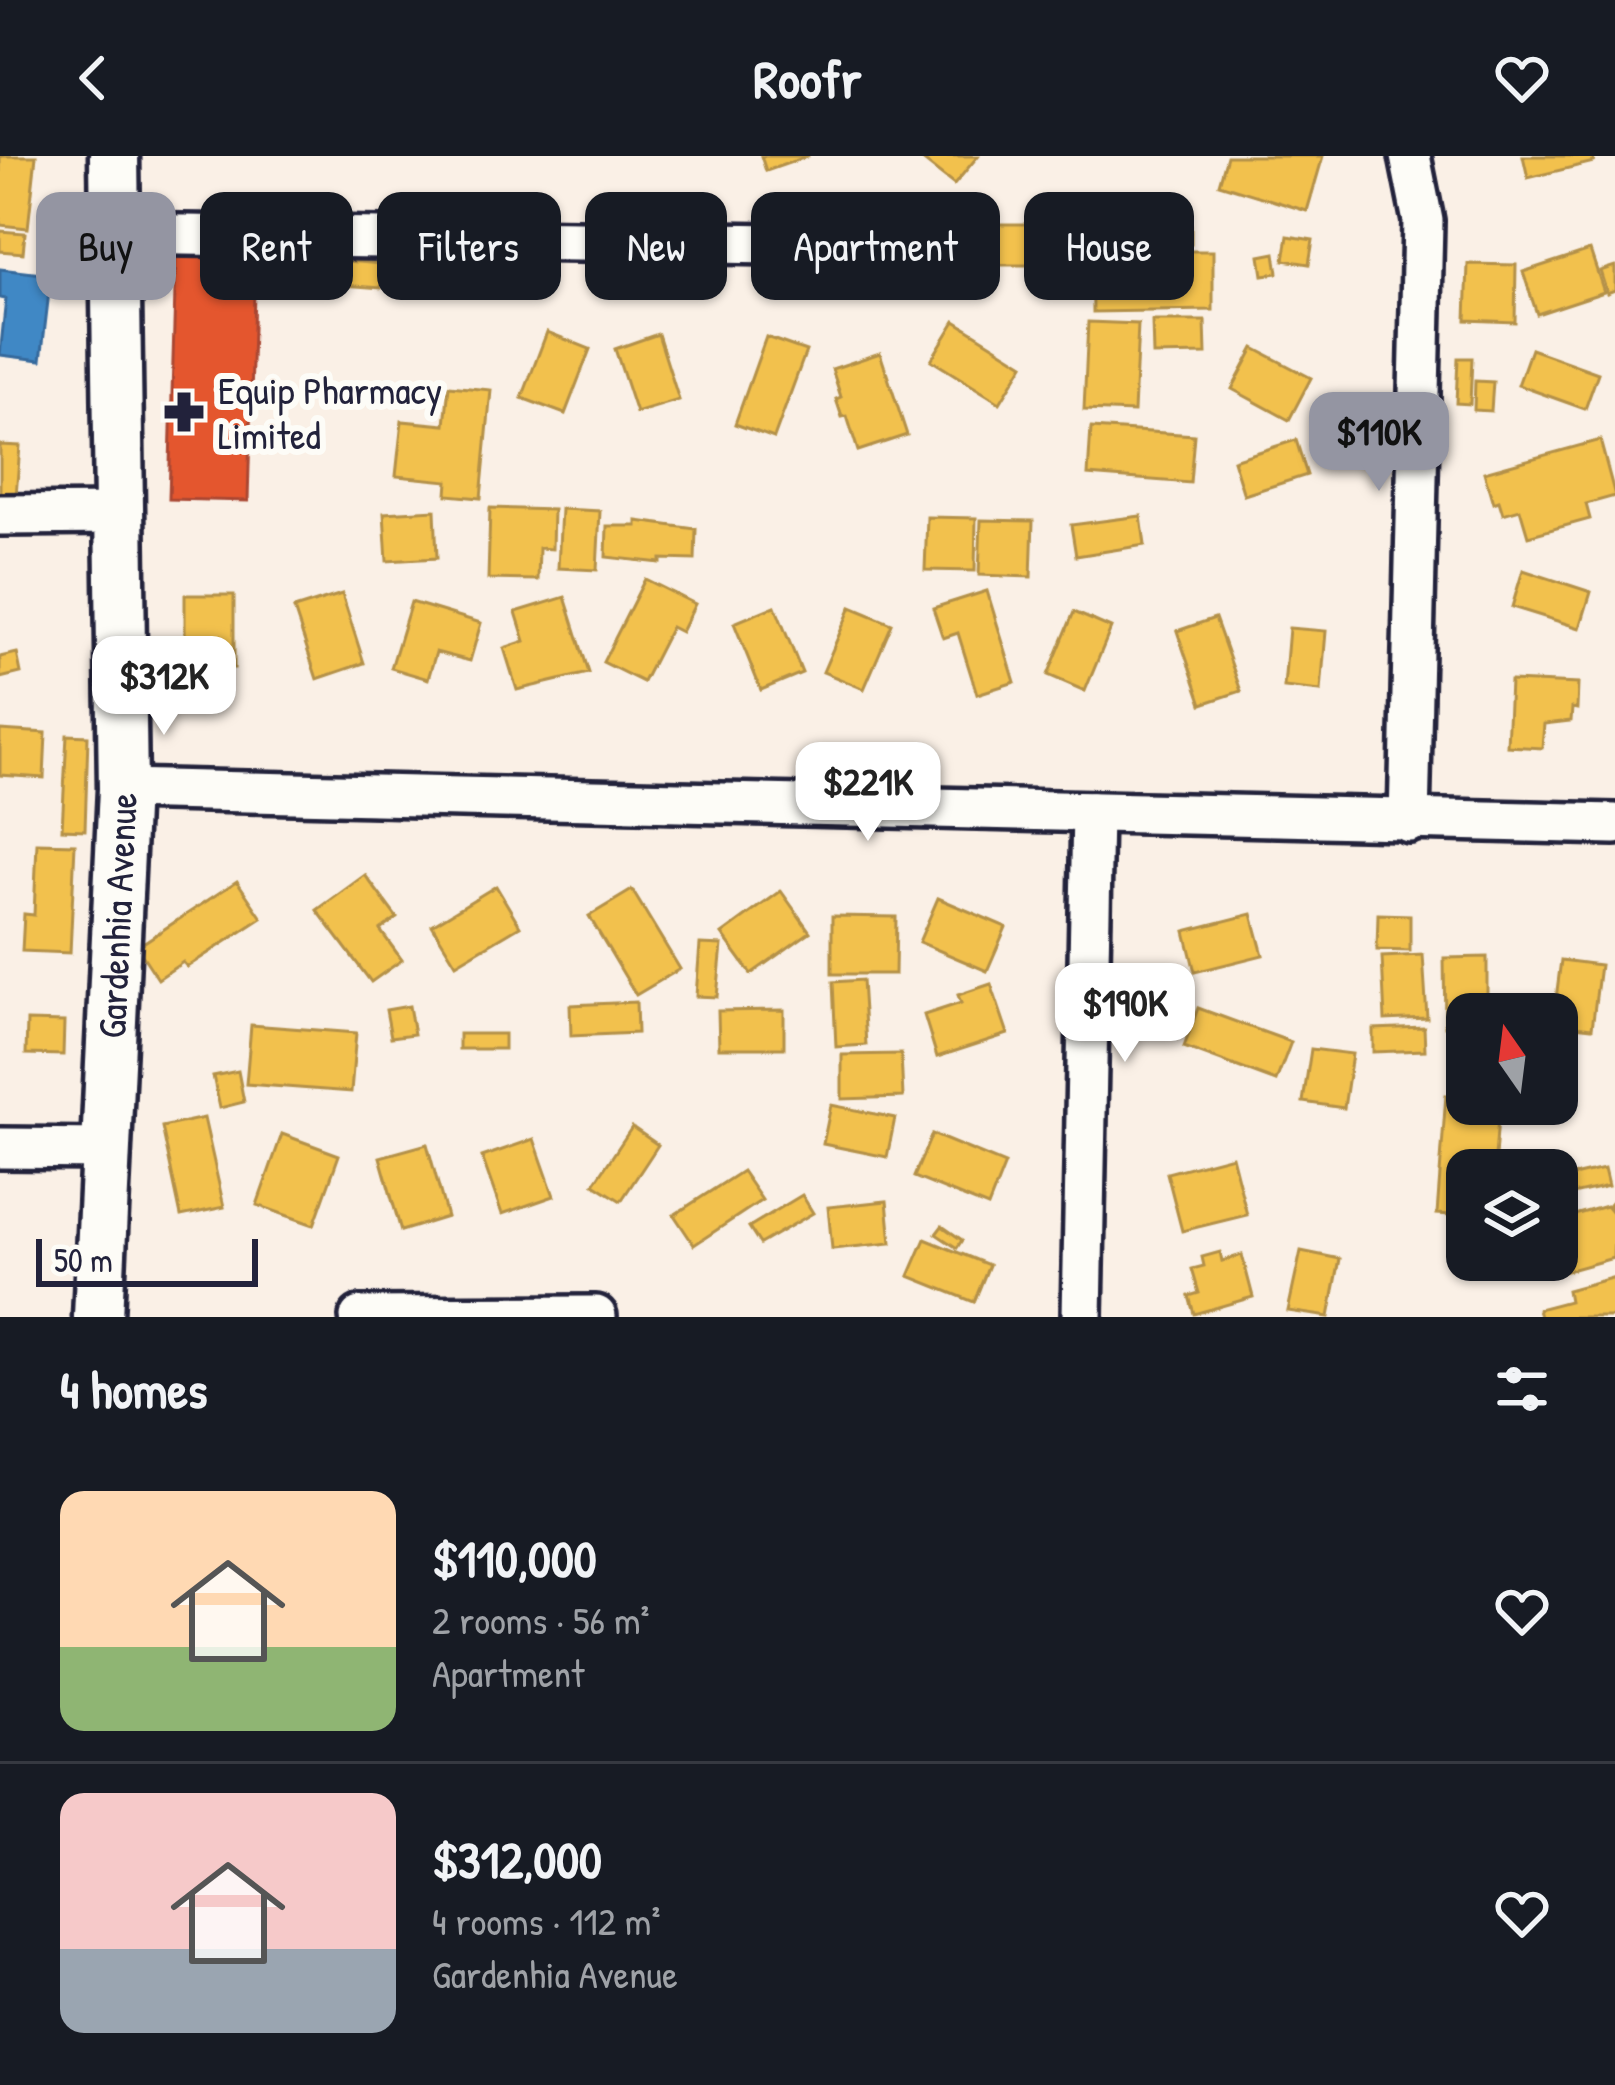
<!DOCTYPE html>
<meta charset="utf-8">
<style>
:root{--surface:#171b24;--page:#20242c;--text:#f1f3f6;--muted:#9ea1a6;--line:#363941;--accent:#9495a2}
body{margin:0;font-family:"Patrick Hand",sans-serif;background:var(--page);color:var(--text);height:100vh;display:flex;flex-direction:column;font-size:45px;white-space:nowrap}
*{box-sizing:border-box;margin:0}
p{font-size:39px;color:var(--muted)}
.icon{flex:none;width:66px;height:66px;fill:none;stroke:currentColor;stroke-width:2;stroke-linecap:round;stroke-linejoin:round}
.map{position:relative;height:1161px;overflow:hidden}
.details{display:flex;flex-direction:column;background:var(--surface);flex:1}
.details>*{flex:none}
.hud{position:absolute;left:36px;top:36px;width:1545px;height:108px;display:flex;gap:24px}
.needle{width:78px;rotate:346deg}
.buttons{position:absolute;left:1446px;top:837px;display:grid;gap:24px}
.buttons a{display:grid;place-items:center;width:132px;height:132px;border-radius:24px;background:var(--surface);box-shadow:0 3px 9px #0004;font-size:60px}
.scale{position:absolute;left:36px;bottom:30px;width:222px;box-sizing:border-box;padding-left:12px;border:6px solid #22223b;border-top:0;font-size:33px;line-height:42px;white-space:nowrap;color:#22223b;-webkit-text-stroke:9px #fdfcf7;paint-order:stroke}
.price{position:absolute;translate:-50% -102px;padding:0 27px;border-radius:24px;background:#fff;color:#222;font-size:39px;line-height:78px;filter:drop-shadow(0 3px 6px #0008)}
.price::after{content:'';position:absolute;left:50%;top:72px;width:36px;height:27px;margin-left:-18px;background:inherit;clip-path:polygon(0 0,100% 0,50% 100%)}
.price.on{background:var(--accent);color:#111}
ul{padding:0;list-style:none}
li{display:flex;align-items:center;gap:36px;height:300px;padding:0 60px}
li+li{border-top:3px solid var(--line)}
li span{display:grid;place-items:center;flex:none;width:336px;height:240px;border-radius:24px;color:#555}
li>.icon{margin-inline-start:auto}
span .icon{width:144px;height:144px;fill:#fffc;stroke-width:1}
li b{font-size:51px}
h2{display:flex;justify-content:space-between;align-items:center;height:144px;padding:0 60px;font-size:51px}
.chip{padding:0 42px;border-radius:24px;background:var(--surface);box-shadow:0 3px 9px #0004;font-size:42px;line-height:108px}
.chip.on{background:var(--accent);color:#111}
header{display:flex;justify-content:space-between;align-items:center;height:156px;padding:0 60px;background:var(--surface);font-size:54px;font-weight:700}
.map>svg:first-child{display:block}
.homes{fill:#f2c14e;stroke:#b49148;stroke-width:3}
.shops{fill:#e4572e;stroke:#aa4732;stroke-width:3}
.schools{fill:#3f88c5;stroke:#36699c;stroke-width:3}
.lines{fill:none;stroke-linecap:round;stroke-linejoin:round}
.minor-casing{stroke:#22223b;stroke-width:48}
.major-casing{stroke:#22223b;stroke-width:57}
.minor{stroke:#fdfcf7;stroke-width:39}
.major{stroke:#fdfcf7;stroke-width:48}
.labels{text-anchor:middle;stroke-width:12;stroke-linejoin:round;paint-order:stroke}
.poi-label{font-size:39px;fill:#22223b;stroke:#fdfcf7;text-anchor:start}
.street-label{font-size:39px;fill:#22223b;stroke:#fdfcf7}
</style>
<header><svg class="icon" aria-label="back" viewBox="0 0 24 24"><path d="M15 5l-7 7 7 7"/></svg>Roofr<svg class="icon" aria-label="heart" viewBox="0 0 24 24"><path d="M12 20l-8-8c-3-5 5-10 8-4 3-6 11-1 8 4z"/></svg></header>
<div class="map">
<svg width="1615" height="1161" viewBox="0 0 1615 1161">
<rect width="100%" height="100%" fill="#faf0e6"/>
<filter id="ink" filterUnits="userSpaceOnUse"><feTurbulence type="fractalNoise" baseFrequency=".00833" numOctaves="2"/><feDisplacementMap in="SourceGraphic" scale="24" xChannelSelector="R" yChannelSelector="G"/><feConvolveMatrix kernelMatrix="1 2 1 2 8 2 1 2 1" color-interpolation-filters="sRGB"/></filter>
<g filter="url(#ink)">
<g class="homes">
<path d="M0 0H36L28 72 0 69Z"/>
<path d="M761 0H809L766 15Z"/>
<path d="M923 0H978L954 29 921 3Z"/>
<path d="M1227 0H1323L1307 55 1219 28Z"/>
<path d="M1523 0H1592L1594 6 1528 22Z"/>
<path d="M1144 65V95H1213V154L1093 156 1092 66Z"/>
<rect x="962" y="68" width="68" height="41"/>
<path d="M1150 69H1191V88L1150 89Z"/>
<path d="M0 75 25 77 23 97 0 95Z"/>
<path d="M1288 80 1313 84 1309 108 1284 104Z"/>
<path d="M1590 94 1604 136 1537 158 1523 116Z"/>
<path d="M1275 97 1278 117 1263 119 1260 100Z"/>
<path d="M320 103 383 108 381 132 318 127Z"/>
<path d="M1468 108 1516 109 1515 166 1466 164Z"/>
<path d="M1615 110V134L1607 137 1600 115Z"/>
<path d="M955 165 1024 208 1000 247 931 204Z"/>
<path d="M1152 165H1205L1206 198 1153 199Z"/>
<path d="M1088 166 1138 168 1134 256 1084 254Z"/>
<path d="M547 176 590 193 565 258 522 242Z"/>
<path d="M658 178 679 244 636 257 615 193Z"/>
<path d="M766 181 806 195 774 282 735 268Z"/>
<path d="M1254 192 1311 222 1289 264 1232 233Z"/>
<path d="M1531 193 1598 217 1585 253 1518 229Z"/>
<path d="M880 197 907 279 858 295 847 260 842 261 836 243 841 241 832 213Z"/>
<path d="M1458 202H1472L1470 248 1456 247Z"/>
<path d="M1475 225 1493 226 1491 255 1474 254Z"/>
<path d="M449 230 491 234 481 342 447 339 448 325 396 320 402 265 445 269Z"/>
<path d="M1091 272 1194 279 1190 327 1088 319Z"/>
<path d="M1296 284 1307 319 1244 339 1233 304Z"/>
<path d="M1600 284 1615 340 1586 348 1590 363 1528 380 1520 353 1503 358 1499 345 1493 347 1484 316Z"/>
<path d="M0 289 20 290 16 340 0 339Z"/>
<path d="M490 352 553 354 552 393 539 392 538 424 488 423Z"/>
<path d="M561 353 600 355 597 414 558 412Z"/>
<path d="M435 354 437 402 387 405 384 357Z"/>
<path d="M1141 360 1145 389 1076 400 1071 369Z"/>
<path d="M927 361 976 362 975 415 925 414Z"/>
<path d="M981 364 1033 365 1031 421 979 419Z"/>
<path d="M637 365 696 373 695 404 661 403V407L606 401 607 370H637Z"/>
<path d="M1523 414 1591 436 1580 472 1512 451Z"/>
<path d="M645 423 695 448 681 476 671 471 643 526 603 506Z"/>
<path d="M987 435 1015 526 977 538 958 477 943 482 933 452Z"/>
<path d="M342 438 364 507 317 523 294 453Z"/>
<rect x="185" y="439" width="49" height="73"/>
<path d="M565 441 589 517 517 534 504 492 525 485 516 456Z"/>
<path d="M411 446 481 467 470 505 436 496 428 523 391 512Z"/>
<path d="M775 450 802 517 761 534 734 467Z"/>
<path d="M851 451 892 468 864 533 823 516Z"/>
<path d="M1074 456 1111 472 1085 535 1048 519Z"/>
<path d="M1215 462 1241 535 1202 548 1177 475Z"/>
<path d="M1289 472 1326 475 1321 535 1284 531Z"/>
<path d="M17 497 21 517 0 522V501Z"/>
<path d="M1510 525 1578 528 1577 553 1572 552 1571 565 1544 568 1542 592 1507 590Z"/>
<path d="M0 574 46 577 44 622 0 619Z"/>
<path d="M67 579 88 580 85 674 62 673Z"/>
<path d="M37 687 75 688 70 797 22 795 24 758 34 759Z"/>
<path d="M365 719 397 762 380 774 402 804 371 826 317 754Z"/>
<path d="M237 725 262 762 187 811 183 806 158 823 137 791Z"/>
<path d="M496 730 520 770 456 808 432 769Z"/>
<path d="M632 734 680 813 636 839 589 760Z"/>
<path d="M781 735 810 776 751 818 722 778Z"/>
<path d="M938 742 1006 771 987 815 919 786Z"/>
<path d="M1252 758 1263 799 1195 816 1185 775Z"/>
<path d="M1378 758 1410 759V795L1377 794Z"/>
<path d="M832 760 896 761 895 818H832Z"/>
<path d="M700 788 722 789 717 841 696 840Z"/>
<path d="M1423 799 1427 862 1385 864 1382 801Z"/>
<path d="M1487 801V858H1467V886L1454 887V870H1445L1444 802Z"/>
<path d="M1561 804 1600 809 1592 872 1557 868V858H1554Z"/>
<path d="M862 824 866 889 836 891 833 826Z"/>
<path d="M991 828 1008 878 937 901 924 859 961 847 958 839Z"/>
<path d="M636 846 637 877 571 880 570 849Z"/>
<path d="M409 850 414 878 391 881 386 854Z"/>
<path d="M1198 852 1291 886 1276 925 1184 891Z"/>
<path d="M784 854V892H719L718 855Z"/>
<path d="M27 865 64 866 63 899 26 898Z"/>
<path d="M251 869 356 877 351 936 246 928Z"/>
<path d="M1424 871 1425 894 1373 896V873Z"/>
<rect x="459" y="878" width="45" height="15"/>
<path d="M1311 893 1352 898 1344 952 1303 946Z"/>
<path d="M901 898 903 941 842 943V899Z"/>
<path d="M238 915 244 946 220 952 213 920Z"/>
<path d="M1446 939 1467 940V948H1499L1494 1014H1467V1060L1437 1058Z"/>
<path d="M831 949 895 962 887 1001 823 988Z"/>
<path d="M204 962 224 1051 181 1060 162 971Z"/>
<path d="M632 971 658 989 621 1045 594 1028Z"/>
<path d="M282 978 339 999 314 1069 257 1049Z"/>
<path d="M932 978 1005 1008 988 1051 914 1021Z"/>
<path d="M534 983 554 1040 502 1058 482 1001Z"/>
<path d="M427 988 447 1061 401 1075 380 1001Z"/>
<path d="M1232 1000 1247 1059 1182 1075 1167 1017Z"/>
<path d="M1604 1013 1608 1030 1573 1038 1569 1021Z"/>
<path d="M742 1015 762 1044 694 1089 674 1059Z"/>
<path d="M802 1039 813 1057 760 1088 749 1071Z"/>
<path d="M1615 1042 1613 1102 1563 1116 1560 1108 1556 1109 1557 1113 1534 1119 1530 1104H1557V1064L1606 1050 1611 1056 1609 1049Z"/>
<path d="M887 1045 891 1087 832 1093 828 1051Z"/>
<path d="M942 1070 962 1084 957 1092 936 1078Z"/>
<path d="M925 1083 989 1109 974 1146 909 1120Z"/>
<path d="M1301 1095 1340 1103 1329 1161 1288 1155Z"/>
<path d="M1220 1096 1222 1105 1242 1099 1253 1141 1194 1158 1189 1140 1199 1137 1192 1113 1204 1110 1202 1101Z"/>
<path d="M1615 1121V1161H1540L1538 1153 1569 1145 1567 1134Z"/>
</g>
<path class="shops" d="M176 100 255 102 248 345 169 343Z"/>
<path class="schools" d="M0 113 51 119 41 204 0 199 6 143 0 142Z"/>
<g class="lines">
<g class="minor-casing">
<g id="minor">
<path d="M115 78 850 89"/>
<path d="M0 359 119 358"/>
<path d="M123 633 1615 668"/>
<path d="M1409 666 1423 65 1410 0"/>
<path d="M0 992 108 993"/>
<path d="M360 1161 596 1160"/>
<path d="M1082 1161 1092 656"/>
</g>
</g>
<g class="major-casing">
<g id="major">
<path id="s1" d="M98 1161 123 633 114 0"/>
</g>
</g>
<use href="#minor" class="minor"/>
<use href="#major" class="major"/>
</g>
</g>
<defs>
<g id="pharmacy-bare" transform="scale(3.24)"><path d="M-2-6h4v4h4v4h-4v4h-4v-4h-4v-4h4Z" fill="#22223b" stroke="#fdfcf7" stroke-width="2.5" paint-order="stroke"/></g>
</defs>
<g fill-rule="evenodd">
<use href="#pharmacy-bare" x="184" y="256"/>
</g>
<g class="labels">
<g class="poi-label">
<text x="218" y="248">Equip Pharmacy<tspan x="218" dy="45">Limited</tspan></text>
</g>
<g class="street-label">
<text dy="14" stroke="none"><textPath href="#s1" startOffset="402">Gardenhia Avenue</textPath></text>
</g>
</g>
</svg>
<div class="buttons">
<a><svg class="needle" viewBox="-14 -14 28 28"><path d="M0-13l5 13h-10z" fill="#e53935"/><path d="M0 13l5-13h-10z" fill="#9ea1a6"/></svg></a>
<a><svg class="icon" aria-label="layers" viewBox="0 0 24 24"><path d="M12 4l9 5-9 5-9-5zM3 14l9 5 9-5"/></svg></a>
</div>
<div class="scale">50 m</div>
<b class="price on" style="left:1379px;top:338px">$110K</b>
<b class="price" style="left:164px;top:582px">$312K</b>
<b class="price" style="left:868px;top:688px">$221K</b>
<b class="price" style="left:1125px;top:909px">$190K</b>
<div class="hud">
<a class="chip on">Buy</a>
<a class="chip">Rent</a>
<a class="chip">Filters</a>
<a class="chip">New</a>
<a class="chip">Apartment</a>
<a class="chip">House</a>
</div>
</div>
<section class="details">
<h2>4 homes<svg class="icon" aria-label="filters" viewBox="0 0 24 24"><path d="M4 7h16M4 17h16"/><circle cx="9" cy="7" r="2"/><circle cx="15" cy="17" r="2"/></svg></h2>
<ul>
<li><span style="background:linear-gradient(#ffd9b3 65%,#8fb573 0)"><svg class="icon" aria-label="home" viewBox="0 0 24 24"><path d="M3 11l9-7 9 7M6 9v11h12V9"/></svg></span><div><b>$110,000</b><p>2 rooms · 56 m²</p><p>Apartment</p></div><svg class="icon" aria-label="heart" viewBox="0 0 24 24"><path d="M12 20l-8-8c-3-5 5-10 8-4 3-6 11-1 8 4z"/></svg></li>
<li><span style="background:linear-gradient(#f6c9c9 65%,#9aa5b1 0)"><svg class="icon" aria-label="home" viewBox="0 0 24 24"><path d="M3 11l9-7 9 7M6 9v11h12V9"/></svg></span><div><b>$312,000</b><p>4 rooms · 112 m²</p><p>Gardenhia Avenue</p></div><svg class="icon" aria-label="heart" viewBox="0 0 24 24"><path d="M12 20l-8-8c-3-5 5-10 8-4 3-6 11-1 8 4z"/></svg></li>
</ul>
</section>
